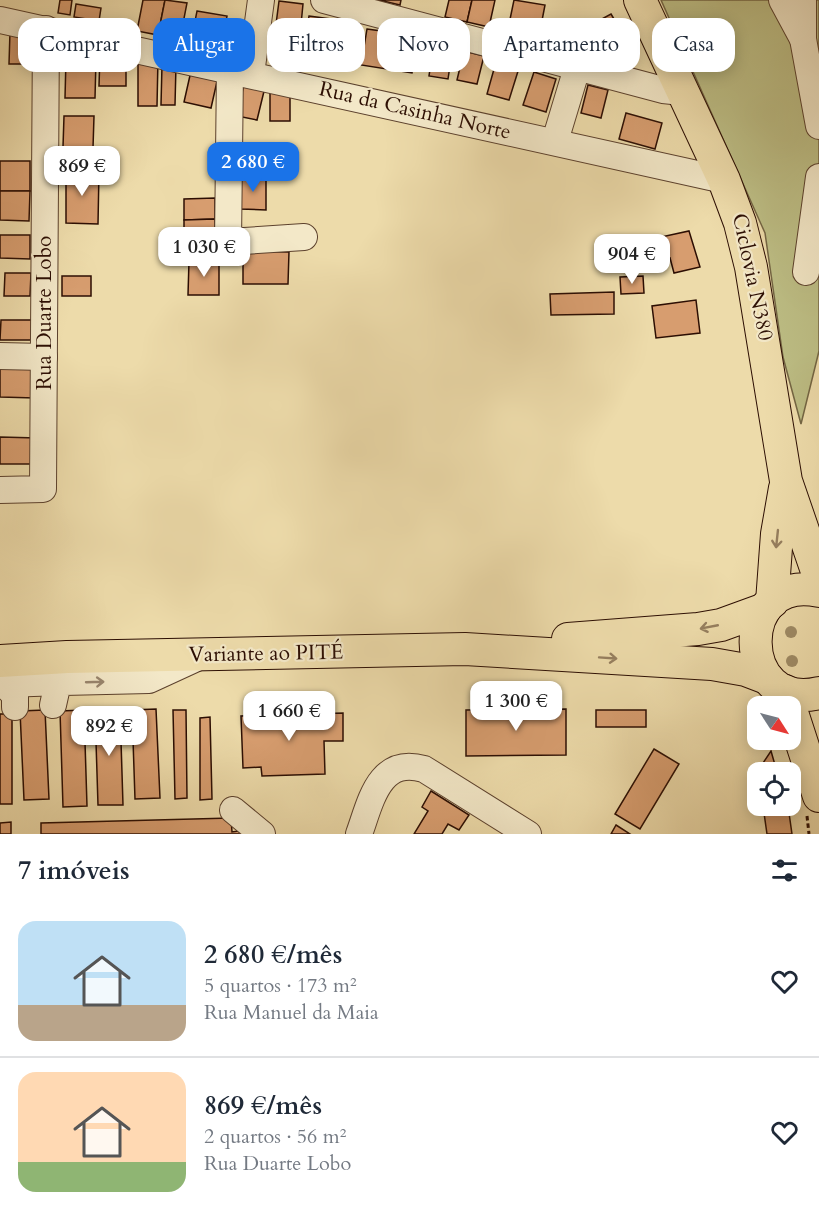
<!DOCTYPE html>
<html lang="pt">
<meta charset="utf-8">
<style>
:root{--surface:#fff;--page:#f2f2f3;--text:#1f2937;--muted:#747a83;--line:#e0e1e3;--accent:#1a73e8}
body{margin:0;font-family:Cardo,serif;background:var(--page);color:var(--text);height:100vh;display:flex;flex-direction:column;font-size:22px;white-space:nowrap}
*{box-sizing:border-box;margin:0}
p{font-size:20px;color:var(--muted)}
.icon{flex:none;width:33px;height:33px;fill:none;stroke:currentColor;stroke-width:2;stroke-linecap:round;stroke-linejoin:round}
.map{position:relative;height:834px;overflow:hidden}
.side{display:flex;flex-direction:column;background:var(--surface);flex:1}
.side>*{flex:none}
.hud{position:absolute;left:18px;top:18px;width:783px;height:54px;display:flex;gap:12px}
.needle{width:39px;rotate:126deg}
.buttons{position:absolute;left:747px;top:696px;display:grid;gap:12px}
.buttons a{display:grid;place-items:center;width:54px;height:54px;border-radius:12px;background:var(--surface);box-shadow:0 3px 15px #0003;font-size:30px}
.price{position:absolute;translate:-50% -51px;padding:0 14px;border-radius:12px;background:#fff;color:#222;font-size:20px;line-height:39px;filter:drop-shadow(0 2px 3px #0008)}
.price::after{content:'';position:absolute;left:50%;top:36px;width:18px;height:14px;margin-left:-9px;background:inherit;clip-path:polygon(0 0,100% 0,50% 100%)}
.price.on{background:var(--accent);color:#fff}
ul{padding:0;list-style:none}
li{display:flex;align-items:center;gap:18px;height:150px;padding:0 18px}
li+li{border-top:2px solid var(--line)}
li span{display:grid;place-items:center;flex:none;width:168px;height:120px;border-radius:18px;color:#555}
li>.icon{margin-inline-start:auto}
span .icon{width:72px;height:72px;fill:#fffc;stroke-width:1}
li b{font-size:26px}
h2{display:flex;justify-content:space-between;align-items:center;height:72px;padding:0 18px;font-size:26px}
.chip{padding:0 21px;border-radius:18px;background:var(--surface);box-shadow:0 3px 15px #0003;font-size:21px;line-height:54px}
.chip.on{background:var(--accent);color:#fff}
.map>svg:first-child{display:block}
.green{fill:#bdbe85;stroke:#746644;stroke-width:1.5}
.building{fill:#d79d6f;stroke:#2c0e03;stroke-width:1.5}
.lines{fill:none;stroke-linecap:round;stroke-linejoin:round}
.minor-casing{stroke:#5c412d;stroke-width:28}
.major-casing{stroke:#2c0e03;stroke-width:34}
.path{stroke:#2c0e03;stroke-width:3;stroke-dasharray:4.5 3;stroke-linecap:butt}
.minor{stroke:#f3e8c8;stroke-width:26}
.major{stroke:#eddbaa;stroke-width:32}
.tree{fill:#9f8c67}
.oneway{stroke:#967f5f}
.oneway2{stroke:#99866f}
.labels{text-anchor:middle;stroke-width:4.5;stroke-linejoin:round;paint-order:stroke}
.street-label{font-size:21px;fill:#2c0e03;stroke:#f3e8c8}
</style>
<div class="map">
<svg width="819" height="834" viewBox="0 0 819 834">
<rect width="100%" height="100%" fill="#eddbaa"/>
<filter id="stains"><feTurbulence type="fractalNoise" baseFrequency=".00333" numOctaves="4"/><feColorMatrix values="0 0 0 0 .2 0 0 0 0 .09 0 0 0 0 .02 0 0 0 .5 -.17"/></filter>
<radialGradient id="worn" r=".72"><stop offset=".6" stop-color="#630" stop-opacity="0"/><stop offset="1" stop-color="#630" stop-opacity=".3"/></radialGradient>
<path class="green" d="M661 0H819V351L801 424 783 357 765 233Z"/>
<g class="building">
<path d="M60 0H72L70 15 58 13Z"/>
<path d="M143 0H165L158 35 137 31Z"/>
<path d="M165 0 187 3 180 39 158 35Z"/>
<path d="M379 0H401L400 5Z"/>
<path d="M449 0H472L467 22 445 17Z"/>
<path d="M472 0H495L489 27 467 22Z"/>
<path d="M514 0 545 5 539 36 508 29Z"/>
<path d="M279 1 303 4 300 35 275 32Z"/>
<path d="M76 4 101 8 99 21 74 17Z"/>
<path d="M197 11 227 16 221 46 191 41Z"/>
<path d="M611 14 624 36 586 57 574 34Z"/>
<path d="M309 16 353 22 349 48 305 42Z"/>
<path d="M367 29 417 36 412 73 361 65Z"/>
<path d="M10 32H32L31 64H9Z"/>
<path d="M275 32 300 35 298 54 273 51Z"/>
<path d="M434 43 453 46 448 79 429 76Z"/>
<path d="M464 51 484 56 477 84 457 80Z"/>
<path d="M100 55H126V86H99Z"/>
<path d="M138 58H158L157 106H138Z"/>
<path d="M66 59H96L95 98H65Z"/>
<path d="M496 62 519 68 509 100 487 94Z"/>
<path d="M162 65H176L175 105H161Z"/>
<path d="M191 71 218 77 211 108 184 102Z"/>
<path d="M534 72 556 79 546 112 523 105Z"/>
<path d="M245 79 266 83 257 120 237 116Z"/>
<path d="M588 85 608 90 601 118 581 113Z"/>
<rect x="270" y="92" width="20" height="29"/>
<path d="M626 113 662 123 655 149 619 139Z"/>
<path d="M64 116H94L93 148 63 147Z"/>
<rect x="0" y="161" width="30" height="30"/>
<path d="M66 171H99L98 224 66 223Z"/>
<path d="M241 175 266 176V210L240 209Z"/>
<path d="M0 191H30L29 221 0 220Z"/>
<path d="M215 198V219L184 220V199Z"/>
<path d="M215 219 216 241H184V220Z"/>
<path d="M689 231 700 267 674 273 670 258 666 259 661 237Z"/>
<path d="M0 235H30V259L0 258Z"/>
<path d="M243 251 289 252 288 284H243Z"/>
<path d="M189 261H219V295H188Z"/>
<path d="M5 273H31L30 296H4Z"/>
<rect x="62" y="276" width="29" height="20"/>
<path d="M643 276 644 293 621 294 620 277Z"/>
<path d="M614 292V314L551 315 550 294Z"/>
<path d="M696 300 700 333 656 338 652 306Z"/>
<path d="M1 320H33L32 340H0Z"/>
<path d="M0 369H35V398L0 397Z"/>
<path d="M0 437 37 438 36 464H0Z"/>
<path d="M120 709 123 805H98L95 710Z"/>
<path d="M156 709 160 798 135 799 132 710Z"/>
<path d="M566 709V755L466 756V710Z"/>
<path d="M45 710 49 799 24 800 20 711Z"/>
<path d="M84 710 87 806 63 807 60 711Z"/>
<path d="M173 710H186L187 798 175 799Z"/>
<rect x="596" y="710" width="50" height="17"/>
<path d="M343 713V741H324L325 774 262 776 261 767 243 768 241 716Z"/>
<rect x="0" y="714" width="12" height="90"/>
<path d="M210 717 212 799 200 800V718Z"/>
<path d="M654 749 679 764 640 829 615 814Z"/>
<path d="M771 751 777 772H758V790L753 778Z"/>
<path d="M431 791 469 815 459 830 448 824 442 834H414L428 811 422 807Z"/>
<path d="M763 806H788L792 834H767Z"/>
<path d="M231 818 232 832 246 830 250 834H41V823Z"/>
<path d="M11 822V834H0V823Z"/>
<path d="M616 825 630 834H611Z"/>
</g>
<g class="lines">
<g class="minor-casing">
<g id="minor">
<path d="M324 0 663 90 682 92"/>
<path d="M782 0 803 39V0"/>
<path d="M0 20 724 180"/>
<path d="M803 39 819 126"/>
<path d="M230 69 228 242 304 237"/>
<path d="M251 74 261 0"/>
<path d="M555 141 577 68"/>
<path d="M806 272 819 177"/>
<path d="M0 356 44 357"/>
<path d="M0 490 43 489 46 29"/>
<path d="M0 684H4L15 695V707"/>
<path d="M4 684 63 682"/>
<path d="M53 705 57 687 63 682 149 680 199 657"/>
<path d="M233 810 262 834"/>
<path d="M359 834C371 801 379 756 424 769L528 834"/>
</g>
</g>
<g class="major-casing">
<g id="major">
<path d="M640 0 724 180 740 223 751 267 786 481 819 577"/>
<path d="M819 591C733 572 736 713 819 693"/>
<path d="M772 602 777 534 785 488"/>
<path d="M568 639 698 629 721 625 765 609"/>
<path d="M0 661 67 657 465 649 712 664 746 670 767 678"/>
<path d="M785 691 819 796"/>
</g>
</g>
<path class="path" d="M807 816 809 834"/>
<use href="#minor" class="minor"/>
<use href="#major" class="major"/>
</g>
<g class="tree">
<circle cx="791" cy="632" r="6"/>
<circle cx="792" cy="661" r="6"/>
</g>
<defs><path id="oneway-shaft" d="M-6 0H5M1.5-3L5.5 0L1.5 3" fill="none" stroke-width="1.6" stroke-linecap="round" stroke-linejoin="round" transform="scale(1.5)"/></defs>
<g class="oneway">
<use href="#oneway-shaft" transform="translate(777 539) rotate(96)"/>
<use href="#oneway-shaft" transform="translate(709 627) rotate(169)"/>
<use href="#oneway-shaft" transform="translate(608 658) rotate(4)"/>
</g>
<use class="oneway2" href="#oneway-shaft" transform="translate(95 682) rotate(-2)"/>
<g class="labels">
<g class="street-label">
<text transform="translate(415 110) rotate(13)" y="7">Rua da Casinha Norte</text>
<text transform="translate(753 277) rotate(78)" y="7">Ciclovia N380</text>
<text transform="translate(44 313) rotate(-90)" y="7">Rua Duarte Lobo</text>
<text transform="translate(266 653) rotate(-1)" y="7">Variante ao PITÉ</text>
</g>
</g>
<rect width="100%" height="100%" filter="url(#stains)"/>
<rect width="100%" height="100%" fill="url(#worn)"/>
</svg>
<div class="buttons">
<a><svg class="needle" viewBox="-14 -14 28 28"><path d="M0-13l5 13h-10z" fill="#e53935"/><path d="M0 13l5-13h-10z" fill="#747a83"/></svg></a>
<a><svg class="icon" aria-label="locate" viewBox="0 0 24 24"><circle cx="12" cy="12" r="6"/><path d="M12 2v4M12 18v4M2 12h4M18 12h4"/></svg></a>
</div>
<b class="price on" style="left:253px;top:193px">2 680 €</b>
<b class="price" style="left:82px;top:197px">869 €</b>
<b class="price" style="left:204px;top:278px">1 030 €</b>
<b class="price" style="left:632px;top:285px">904 €</b>
<b class="price" style="left:516px;top:732px">1 300 €</b>
<b class="price" style="left:289px;top:742px">1 660 €</b>
<b class="price" style="left:109px;top:757px">892 €</b>
<div class="hud">
<a class="chip">Comprar</a>
<a class="chip on">Alugar</a>
<a class="chip">Filtros</a>
<a class="chip">Novo</a>
<a class="chip">Apartamento</a>
<a class="chip">Casa</a>
</div>
</div>
<section class="side">
<h2>7 imóveis<svg class="icon" aria-label="filters" viewBox="0 0 24 24"><path d="M4 7h16M4 17h16"/><circle cx="9" cy="7" r="2"/><circle cx="15" cy="17" r="2"/></svg></h2>
<ul>
<li><span style="background:linear-gradient(#bfe0f5 70%,#b9a48a 0)"><svg class="icon" aria-label="home" viewBox="0 0 24 24"><path d="M3 11l9-7 9 7M6 9v11h12V9"/></svg></span><div><b>2 680 €/mês</b><p>5 quartos · 173 m²</p><p>Rua Manuel da Maia</p></div><svg class="icon" aria-label="heart" viewBox="0 0 24 24"><path d="M12 20l-8-8c-3-5 5-10 8-4 3-6 11-1 8 4z"/></svg></li>
<li><span style="background:linear-gradient(#ffd9b3 75%,#8fb573 0)"><svg class="icon" aria-label="home" viewBox="0 0 24 24"><path d="M3 11l9-7 9 7M6 9v11h12V9"/></svg></span><div><b>869 €/mês</b><p>2 quartos · 56 m²</p><p>Rua Duarte Lobo</p></div><svg class="icon" aria-label="heart" viewBox="0 0 24 24"><path d="M12 20l-8-8c-3-5 5-10 8-4 3-6 11-1 8 4z"/></svg></li>
</ul>
</section>
